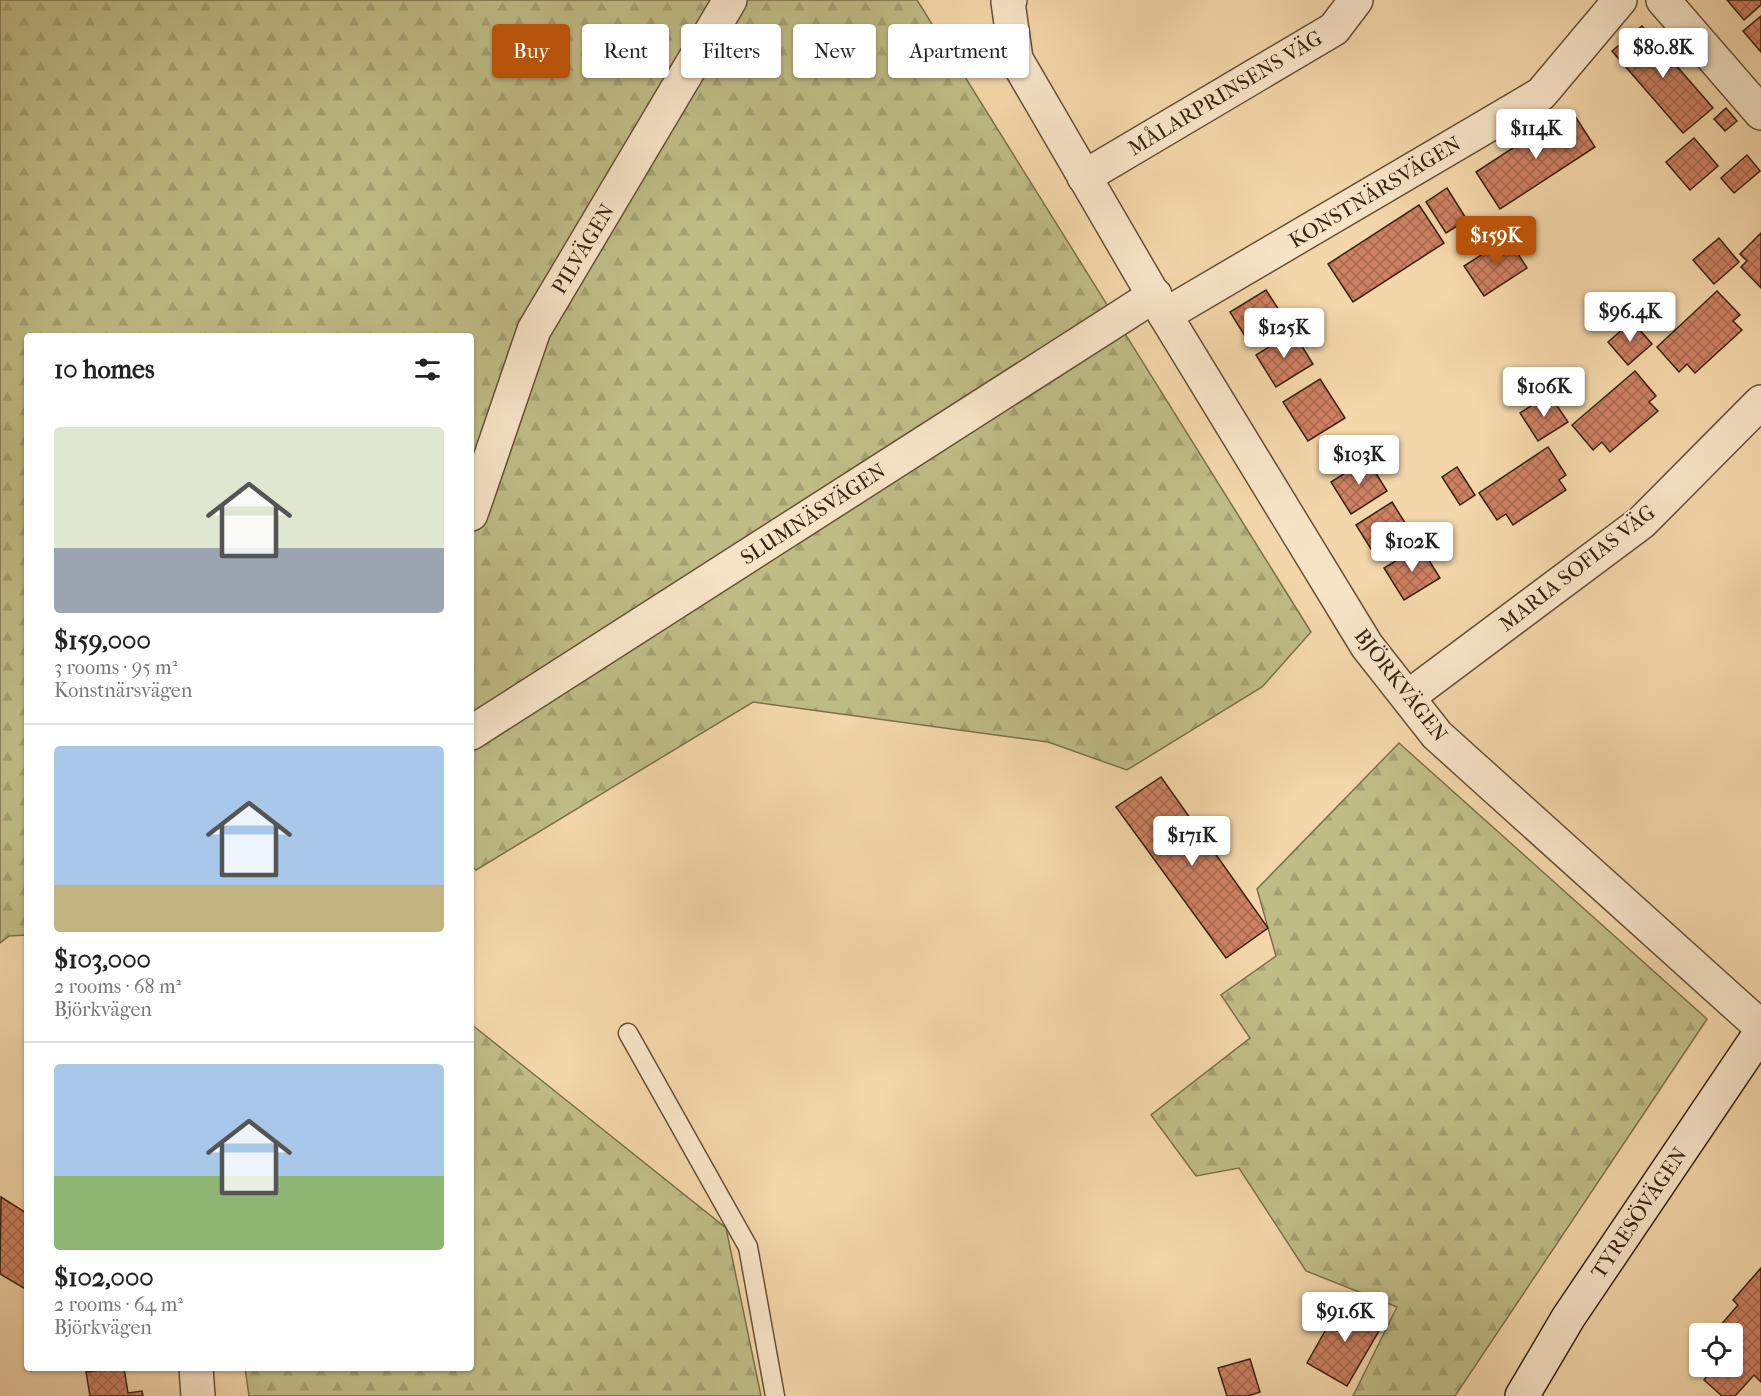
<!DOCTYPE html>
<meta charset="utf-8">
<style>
:root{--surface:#fff;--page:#f6f6f6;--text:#222;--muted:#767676;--line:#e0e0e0;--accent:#b45309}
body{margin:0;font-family:"IM FELL French Canon",serif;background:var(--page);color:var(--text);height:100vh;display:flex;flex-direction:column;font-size:22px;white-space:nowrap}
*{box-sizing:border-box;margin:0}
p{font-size:20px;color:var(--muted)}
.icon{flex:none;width:33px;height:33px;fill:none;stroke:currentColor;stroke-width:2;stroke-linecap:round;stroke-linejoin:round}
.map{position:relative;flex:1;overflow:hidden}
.panel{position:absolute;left:24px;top:333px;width:450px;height:1038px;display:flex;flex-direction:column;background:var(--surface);border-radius:6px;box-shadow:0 2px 4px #0004}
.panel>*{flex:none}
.guide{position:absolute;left:492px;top:24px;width:570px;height:54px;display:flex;gap:12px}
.tools{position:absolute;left:1689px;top:1323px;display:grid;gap:12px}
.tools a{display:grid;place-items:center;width:54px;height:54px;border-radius:6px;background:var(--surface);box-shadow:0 2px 4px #0004;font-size:30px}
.price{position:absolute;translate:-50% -51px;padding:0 14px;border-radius:6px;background:#fff;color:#222;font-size:20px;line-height:39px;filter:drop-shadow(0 2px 3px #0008)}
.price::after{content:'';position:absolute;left:50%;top:36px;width:18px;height:14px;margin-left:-9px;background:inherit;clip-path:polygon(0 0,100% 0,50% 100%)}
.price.current{background:var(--accent);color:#fff}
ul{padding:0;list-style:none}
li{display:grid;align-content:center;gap:12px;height:318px;padding:0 30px}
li+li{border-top:2px solid var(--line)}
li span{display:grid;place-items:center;height:186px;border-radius:6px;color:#555}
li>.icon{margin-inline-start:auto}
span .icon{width:108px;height:108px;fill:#fffc;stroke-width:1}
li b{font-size:26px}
h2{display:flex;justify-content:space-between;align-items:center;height:72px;padding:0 30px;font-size:26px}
.pill{padding:0 21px;border-radius:6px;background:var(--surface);box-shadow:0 2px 4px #0004;font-size:21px;line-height:54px}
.pill.current{background:var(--accent);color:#fff}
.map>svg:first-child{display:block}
.forest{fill:url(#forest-firs);stroke:#7c704b;stroke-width:1.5}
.building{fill:url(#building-cross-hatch);stroke:#382311;stroke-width:1.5}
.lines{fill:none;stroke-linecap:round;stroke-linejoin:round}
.service-casing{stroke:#675037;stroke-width:21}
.minor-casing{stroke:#675037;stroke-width:36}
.secondary-casing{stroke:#382311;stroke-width:36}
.service{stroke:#f7e4c7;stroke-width:18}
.minor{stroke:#f7e4c7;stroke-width:33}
.secondary{stroke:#f7e4c7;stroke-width:33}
.labels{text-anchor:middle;stroke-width:4.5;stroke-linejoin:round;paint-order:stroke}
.street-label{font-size:21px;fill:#382311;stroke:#f7e4c7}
</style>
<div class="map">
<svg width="1761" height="1396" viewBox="0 0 1761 1396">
<defs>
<pattern id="forest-firs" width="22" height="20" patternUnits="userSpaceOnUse" patternTransform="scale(1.5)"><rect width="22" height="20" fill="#bfbc85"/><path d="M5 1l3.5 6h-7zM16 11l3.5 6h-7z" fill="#a5a172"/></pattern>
<pattern id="building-cross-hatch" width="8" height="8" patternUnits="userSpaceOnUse" patternTransform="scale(1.5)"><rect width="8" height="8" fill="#cd8062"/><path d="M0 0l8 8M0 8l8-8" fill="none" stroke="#a7684f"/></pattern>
</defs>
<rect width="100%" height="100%" fill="#f3d6a9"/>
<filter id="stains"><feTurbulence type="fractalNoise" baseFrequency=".00333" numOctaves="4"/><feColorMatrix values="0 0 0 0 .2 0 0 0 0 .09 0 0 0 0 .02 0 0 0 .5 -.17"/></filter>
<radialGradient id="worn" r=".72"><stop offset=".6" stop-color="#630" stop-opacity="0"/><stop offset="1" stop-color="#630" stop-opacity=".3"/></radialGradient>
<g class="forest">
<path d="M0 0H917L1311 632 1262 687 1127 770 1048 742 753 702 476 870 471 866V336H27V935L9 936 0 943Z"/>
<path d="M1399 743 1707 1019 1455 1396H1353L1397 1307 1306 1271 1239 1168 1196 1176 1151 1115 1250 1038 1221 995 1276 956 1257 889Z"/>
<path d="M471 1024 726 1228 761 1396H249L245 1368H471Z"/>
</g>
<g class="building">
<path d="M1727 0H1761V5L1744 20Z"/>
<path d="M1761 16V52L1743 31Z"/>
<path d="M1642 26 1713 108 1683 133 1612 51Z"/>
<path d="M1726 108 1737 121 1725 131 1714 119Z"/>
<path d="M1571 110 1595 147 1500 209 1476 172Z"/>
<path d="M1694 138 1718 166 1690 190 1666 162Z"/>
<path d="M1747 155 1760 171 1734 193 1721 178Z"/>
<path d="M1447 188 1467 220 1446 233 1426 202Z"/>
<path d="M1419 205 1444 243 1353 302 1328 264Z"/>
<path d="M1761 233V288L1741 267 1747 261 1740 254Z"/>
<path d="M1508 238 1527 268 1484 296 1464 266Z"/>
<path d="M1719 238 1739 262 1714 284 1693 260Z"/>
<path d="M1266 290 1286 321 1250 344 1230 312Z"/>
<path d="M1717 291 1740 315 1733 321 1742 330 1695 373 1687 364 1679 372 1657 347Z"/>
<path d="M1632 321 1652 344 1628 365 1608 342Z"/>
<path d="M1293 332 1313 364 1276 387 1256 355Z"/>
<path d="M1635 371 1656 396 1649 402 1658 411 1610 452 1602 442 1593 450 1572 425Z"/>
<path d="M1320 379 1345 418 1308 441 1283 402Z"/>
<path d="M1549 394 1568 422 1538 441 1520 413Z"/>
<path d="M1548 447 1566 475 1559 480 1566 490 1513 525 1506 514 1497 520 1479 493Z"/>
<path d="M1367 459 1387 491 1351 514 1331 482Z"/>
<path d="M1457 467 1475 495 1460 505 1442 477Z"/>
<path d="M1392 502 1412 534 1376 557 1356 525Z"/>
<path d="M1420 546 1440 578 1404 600 1384 568Z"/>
<path d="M1161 777 1268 928 1226 958 1116 807Z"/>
<path d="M1 1197 26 1213 27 1211V1290L0 1274Z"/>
<path d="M1761 1268V1382L1754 1375 1735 1396H1722L1704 1380 1714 1366H1732V1334H1713L1738 1305 1733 1300Z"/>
<path d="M1342 1301 1383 1324 1347 1386 1307 1363Z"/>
<path d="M1250 1359 1260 1392 1248 1396H1227L1218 1368Z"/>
<path d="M113 1368H124L128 1393 142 1391 143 1396H90L86 1372Z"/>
</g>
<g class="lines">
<g class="service-casing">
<path id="service" d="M628 1033 748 1247 775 1396"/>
</g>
<g class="minor-casing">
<g id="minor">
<path d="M1010 0 1008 2 1016 59 1165 315 1367 646 1437 735 1761 1027"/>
<path d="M1663 0 1761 113"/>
<path d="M1084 177 1334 29 1356 0"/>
<path d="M1165 315 1541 94 1620 0"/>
<path d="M471 514 534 330 730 0"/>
<path d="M1408 697 1642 522 1761 402"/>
<path d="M471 733 1155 295"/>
<path d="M196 1368 198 1396"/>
</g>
</g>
<g class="secondary-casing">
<path id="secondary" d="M1522 1396 1568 1318 1761 1032"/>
</g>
<use href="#service" class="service"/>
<use href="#minor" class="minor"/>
<use href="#secondary" class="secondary"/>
</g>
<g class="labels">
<g class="street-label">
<text transform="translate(1225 93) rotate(-31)" y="7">MÅLARPRINSENS VÄG</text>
<text transform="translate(1375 192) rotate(-31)" y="7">KONSTNÄRSVÄGEN</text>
<text transform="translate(583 249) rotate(-59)" y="7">PILVÄGEN</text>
<text transform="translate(813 514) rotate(-33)" y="7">SLUMNÄSVÄGEN</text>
<text transform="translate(1577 568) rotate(-38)" y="7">MARIA SOFIAS VÄG</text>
<text transform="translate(1401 685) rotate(52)" y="7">BJÖRKVÄGEN</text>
<text transform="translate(1639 1213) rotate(-56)" y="7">TYRESÖVÄGEN</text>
</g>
</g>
<rect width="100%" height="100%" filter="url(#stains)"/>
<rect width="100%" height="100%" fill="url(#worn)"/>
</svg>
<div class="tools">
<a><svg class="icon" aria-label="locate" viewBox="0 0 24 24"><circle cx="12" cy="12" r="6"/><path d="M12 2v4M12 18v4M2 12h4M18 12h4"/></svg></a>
</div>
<b class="price" style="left:1663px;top:79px">$80.8K</b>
<b class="price" style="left:1536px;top:160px">$114K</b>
<b class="price current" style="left:1496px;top:267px">$159K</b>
<b class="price" style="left:1630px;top:343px">$96.4K</b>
<b class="price" style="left:1284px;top:359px">$125K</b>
<b class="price" style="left:1544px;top:418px">$106K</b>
<b class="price" style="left:1359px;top:486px">$103K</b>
<b class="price" style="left:1412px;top:573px">$102K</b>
<b class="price" style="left:1192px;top:867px">$171K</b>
<b class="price" style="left:1345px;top:1343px">$91.6K</b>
<div class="guide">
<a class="pill current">Buy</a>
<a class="pill">Rent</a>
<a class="pill">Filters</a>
<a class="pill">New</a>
<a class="pill">Apartment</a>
</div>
<section class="panel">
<h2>10 homes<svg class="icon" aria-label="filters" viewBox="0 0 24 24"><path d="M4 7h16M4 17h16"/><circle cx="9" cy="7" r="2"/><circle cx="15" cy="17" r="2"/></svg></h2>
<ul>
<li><span style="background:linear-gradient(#dfe7d0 65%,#9aa5b1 0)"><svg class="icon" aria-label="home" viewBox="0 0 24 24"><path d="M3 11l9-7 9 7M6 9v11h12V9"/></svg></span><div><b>$159,000</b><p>3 rooms · 95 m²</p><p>Konstnärsvägen</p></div></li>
<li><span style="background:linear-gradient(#a9c7e8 75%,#c2b280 0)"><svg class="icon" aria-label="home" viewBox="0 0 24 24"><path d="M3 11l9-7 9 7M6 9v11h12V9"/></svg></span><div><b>$103,000</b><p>2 rooms · 68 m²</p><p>Björkvägen</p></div></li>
<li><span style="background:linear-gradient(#a9c7e8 60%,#8fb573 0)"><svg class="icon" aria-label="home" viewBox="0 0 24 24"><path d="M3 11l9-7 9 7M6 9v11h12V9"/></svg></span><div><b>$102,000</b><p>2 rooms · 64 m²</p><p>Björkvägen</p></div></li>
</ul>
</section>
</div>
